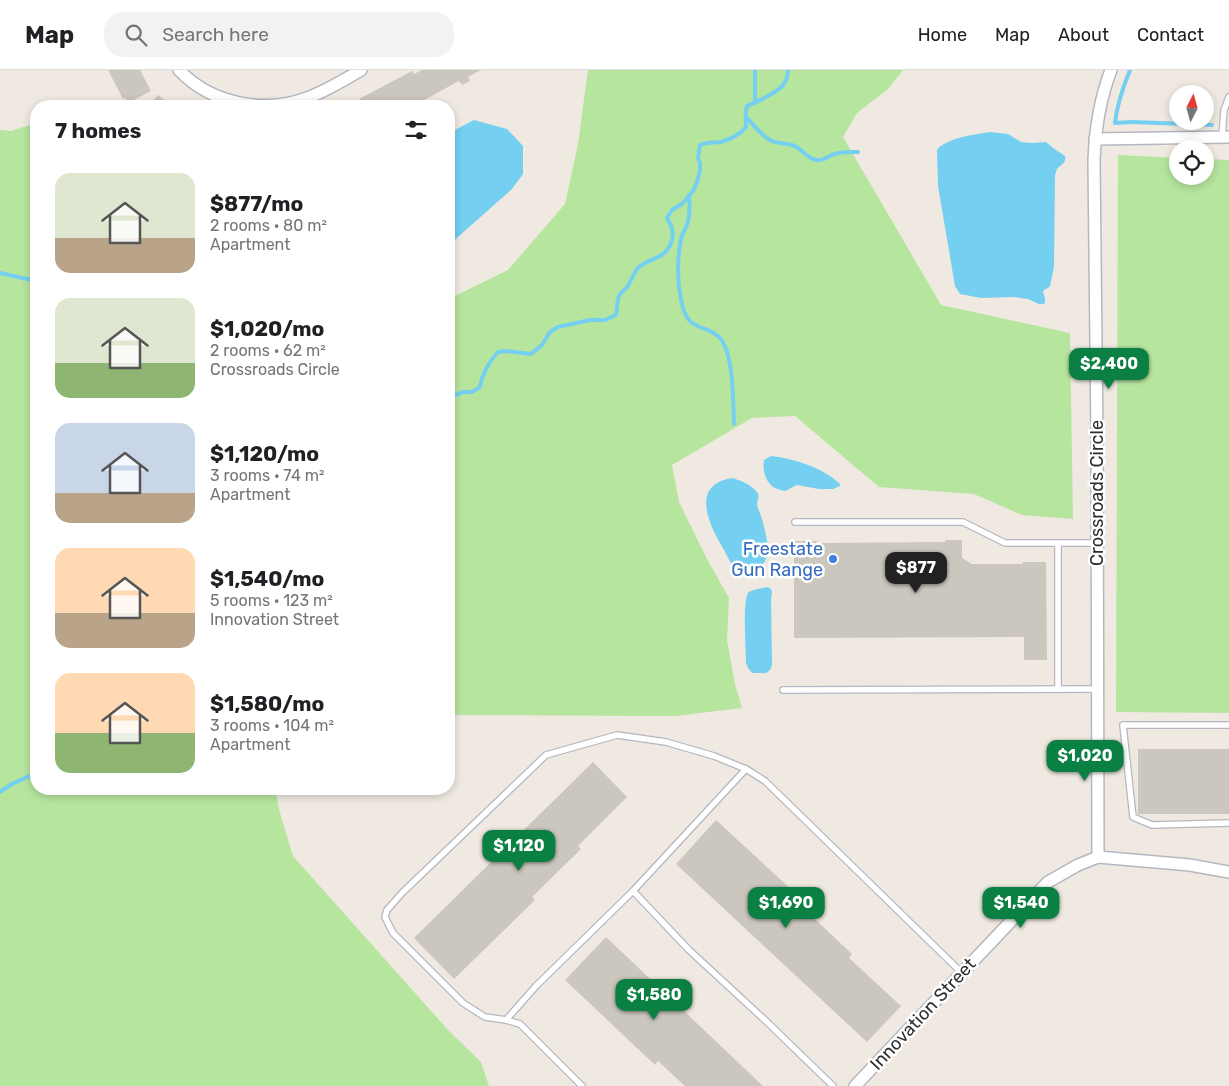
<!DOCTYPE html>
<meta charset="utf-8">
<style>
:root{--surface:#fff;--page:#f2f2f2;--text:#202124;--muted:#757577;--line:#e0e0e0;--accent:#0b8043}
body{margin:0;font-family:Rubik,sans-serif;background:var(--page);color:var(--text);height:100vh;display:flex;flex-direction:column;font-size:19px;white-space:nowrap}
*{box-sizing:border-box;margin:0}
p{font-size:16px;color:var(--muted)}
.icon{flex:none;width:28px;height:28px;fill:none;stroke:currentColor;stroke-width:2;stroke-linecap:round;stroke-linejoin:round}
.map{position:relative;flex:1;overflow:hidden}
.sheet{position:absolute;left:30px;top:30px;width:425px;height:695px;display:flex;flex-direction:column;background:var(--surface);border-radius:20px;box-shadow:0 2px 8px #0003}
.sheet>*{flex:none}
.needle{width:32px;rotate:6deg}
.controls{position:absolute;left:1169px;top:15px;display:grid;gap:10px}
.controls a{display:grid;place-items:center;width:45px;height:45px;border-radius:50%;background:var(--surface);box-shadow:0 2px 8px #0003;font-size:25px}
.price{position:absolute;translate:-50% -42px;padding:0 11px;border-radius:10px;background:var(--accent);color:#fff;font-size:16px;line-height:32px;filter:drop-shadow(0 1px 2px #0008)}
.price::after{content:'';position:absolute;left:50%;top:30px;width:15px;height:11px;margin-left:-8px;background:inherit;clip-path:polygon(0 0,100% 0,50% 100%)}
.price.active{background:#222;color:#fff}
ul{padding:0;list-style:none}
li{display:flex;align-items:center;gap:15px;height:125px;padding:0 25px}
li span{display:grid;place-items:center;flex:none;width:140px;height:100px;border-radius:15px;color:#555}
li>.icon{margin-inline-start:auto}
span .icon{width:60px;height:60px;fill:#fffc;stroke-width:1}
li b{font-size:21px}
h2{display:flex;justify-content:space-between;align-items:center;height:60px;padding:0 25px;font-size:21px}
header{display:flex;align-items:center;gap:30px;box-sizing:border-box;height:70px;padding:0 25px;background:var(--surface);border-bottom:1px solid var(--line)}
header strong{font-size:24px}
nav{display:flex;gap:28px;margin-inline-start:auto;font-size:18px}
.search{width:350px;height:45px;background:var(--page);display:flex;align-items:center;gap:12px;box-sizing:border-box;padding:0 18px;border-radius:20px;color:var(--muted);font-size:19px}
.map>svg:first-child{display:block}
.green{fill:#b6e59e}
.water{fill:#75cff0}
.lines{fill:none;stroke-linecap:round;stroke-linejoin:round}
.stream{stroke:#75cff0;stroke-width:4}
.building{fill:#cbc7bf}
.service-casing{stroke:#b4b7c1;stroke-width:8}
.minor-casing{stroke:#b4b7c1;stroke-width:14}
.service{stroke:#fff;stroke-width:5.5}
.minor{stroke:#fff;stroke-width:11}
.shop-dot{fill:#3f7fe0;stroke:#fff;stroke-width:2}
.labels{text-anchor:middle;stroke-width:5;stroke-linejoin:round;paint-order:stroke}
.street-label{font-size:18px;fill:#2e2e2e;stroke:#fff}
.shop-label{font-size:18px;fill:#366cbe;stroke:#fff;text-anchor:end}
</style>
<header>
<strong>Map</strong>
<div class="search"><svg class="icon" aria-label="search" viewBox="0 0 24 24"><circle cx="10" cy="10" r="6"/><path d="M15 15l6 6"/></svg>Search here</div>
<nav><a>Home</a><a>Map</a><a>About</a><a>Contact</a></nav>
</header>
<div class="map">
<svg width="1229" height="1016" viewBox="0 0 1229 1016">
<rect width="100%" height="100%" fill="#efe9e1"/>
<g class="green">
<path d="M588 0H903L888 19 857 43 843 67 941 235 1070 263 1073 449 1022 445 974 424 879 417 795 346 752 348 672 395 679 432 707 489 729 528 727 570 735 614 742 638 675 646 449 645V229L508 200 565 134 578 74Z"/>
<path d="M36 53V719H275L280 743 293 786 448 960 481 992 489 1016H0V60L11 61Z"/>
<path d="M1118 85 1177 88 1178 106H1205V89L1229 90V643L1116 642Z"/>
</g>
<g class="water">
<path d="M474 50 507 59 523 76V104L512 119 449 175V63Z"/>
<path d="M990 62 1008 64 1021 72 1032 73 1046 72 1053 78 1065 86C1066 94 1061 94 1057 99 1056 101 1056 103 1055 105L1054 197 1050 216 1048 218 1044 220 1043 222 1045 228V233L1043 234H1039L1028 229 1015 227 981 228 960 224 955 216 938 116 937 80C946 68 976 64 990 62Z"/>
<path d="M771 386C795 389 822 397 840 414V416L833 419H819L797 415 785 421C781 420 776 419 773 417 765 411 762 398 764 390Z"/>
<path d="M733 408C741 411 750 414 756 421 761 426 757 429 757 435 758 439 761 445 762 449 764 456 769 476 768 483 767 489 763 495 759 499 754 504 748 507 741 504 733 500 728 487 724 480 709 455 689 414 733 408Z"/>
<path d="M768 517 771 519 772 522 771 530 772 595 770 600 766 603H752L748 598 746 593C746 582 742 527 749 522 754 519 762 518 768 517Z"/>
</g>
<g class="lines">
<g class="stream">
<path d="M755 0V32"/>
<path d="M1130 0C1123 17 1117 34 1115 53L1132 52 1212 55"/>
<path d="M746 47C754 55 762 67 772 71 779 74 788 73 795 76 803 80 807 89 817 90 824 91 829 85 835 84 842 81 851 82 858 82"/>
<path d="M689 125C690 135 690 145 687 155 685 160 682 164 681 169 677 191 677 216 683 238 690 262 707 254 720 268 734 284 733 333 734 354"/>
<path d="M0 203 36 211"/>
<path d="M449 327 464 322H472L480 317C482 303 489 292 498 282L505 281 531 284 542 275 550 262 558 257 590 250H605L616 245C617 239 617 231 619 226 620 223 625 220 627 217 631 211 634 202 639 197 646 191 656 189 663 184 674 175 676 160 667 149L668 146 672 140 683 133 693 121 697 112 700 101V93L698 88 700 75C707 72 714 73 721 72 731 69 740 65 746 57 746 49 745 43 747 36 755 33 778 22 783 15 786 11 788 5 788 0"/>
<path d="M0 722 12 714 36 703"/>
</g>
</g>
<g class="building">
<path d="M108 0H140L151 21 128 33 125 28 123 29Z"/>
<path d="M422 0H481L468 7 470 11 462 15 459 11 413 36H363L359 29 412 1 414 4Z"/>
<path d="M158 25 172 36H148Z"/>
<path d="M945 470H962V488L972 494H1023V492H1046L1047 590H1024V567L794 568V471H817V473L945 472Z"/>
<rect x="1138" y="679" width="91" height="65"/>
<path d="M593 692 627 727 578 776 581 779 532 827 535 830 454 909 414 868Z"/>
<path d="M716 750 806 833 802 837 852 884 849 888 901 936 867 972 676 794Z"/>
<path d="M606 867 763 1016H685L658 991 655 995 565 910Z"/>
</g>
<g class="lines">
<g class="service-casing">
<g id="service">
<path d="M1222 67 1224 40 1229 27"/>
<path d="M795 452H963L1005 473H1097"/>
<path d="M1058 619V474"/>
<path d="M783 620 1098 619"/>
<path d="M1229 655H1123L1133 747 1152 755 1229 753"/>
<path d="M633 821 689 880 766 951 833 1016"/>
<path d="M506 950 536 916 633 821 746 699"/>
<path d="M582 1016 520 954 506 950 485 947 463 933 393 863 385 847 387 840 402 823 546 685 617 665 666 672 714 686 746 699 765 711 962 903"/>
</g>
</g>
<g class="minor-casing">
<g id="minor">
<path d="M179 0C211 34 264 44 307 28 326 21 344 10 361 0"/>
<path d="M1095 69 1229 67"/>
<path d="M1098 787 1097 367 1094 91C1095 60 1100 29 1111 0"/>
<path d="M855 1016 1048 812 1078 795 1098 787 1190 795 1229 802"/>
</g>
</g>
<use href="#service" class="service"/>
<use href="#minor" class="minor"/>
</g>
<circle class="shop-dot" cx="833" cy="489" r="5"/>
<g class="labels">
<g class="street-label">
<text transform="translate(1097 423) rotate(-90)" y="6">Crossroads Circle</text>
<text transform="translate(923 944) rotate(-47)" y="6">Innovation Street</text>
</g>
<g class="shop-label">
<text x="823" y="485">Freestate<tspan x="823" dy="21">Gun Range</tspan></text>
</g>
</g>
</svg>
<div class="controls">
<a><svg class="needle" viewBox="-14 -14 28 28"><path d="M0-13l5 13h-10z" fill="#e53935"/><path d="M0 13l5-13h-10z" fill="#757577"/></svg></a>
<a><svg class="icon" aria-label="locate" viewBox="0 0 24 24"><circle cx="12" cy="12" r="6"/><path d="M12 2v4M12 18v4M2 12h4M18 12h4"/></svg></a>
</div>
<b class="price" style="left:1109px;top:320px">$2,400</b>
<b class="price active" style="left:916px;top:524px">$877</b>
<b class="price" style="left:1085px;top:712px">$1,020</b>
<b class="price" style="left:519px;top:802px">$1,120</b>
<b class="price" style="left:786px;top:859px">$1,690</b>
<b class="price" style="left:1021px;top:859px">$1,540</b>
<b class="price" style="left:654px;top:951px">$1,580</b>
<section class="sheet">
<h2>7 homes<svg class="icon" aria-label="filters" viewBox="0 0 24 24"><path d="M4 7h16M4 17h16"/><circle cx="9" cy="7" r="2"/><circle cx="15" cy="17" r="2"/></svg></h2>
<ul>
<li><span style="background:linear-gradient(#dfe7d0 65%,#b9a48a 0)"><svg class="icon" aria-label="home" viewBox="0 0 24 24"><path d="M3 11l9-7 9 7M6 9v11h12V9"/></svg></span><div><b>$877/mo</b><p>2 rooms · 80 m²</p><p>Apartment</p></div></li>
<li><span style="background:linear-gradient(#dfe7d0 65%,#8fb573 0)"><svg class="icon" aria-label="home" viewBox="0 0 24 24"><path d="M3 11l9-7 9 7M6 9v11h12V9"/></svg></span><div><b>$1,020/mo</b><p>2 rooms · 62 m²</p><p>Crossroads Circle</p></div></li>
<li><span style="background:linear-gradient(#c9d6e8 70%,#b9a48a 0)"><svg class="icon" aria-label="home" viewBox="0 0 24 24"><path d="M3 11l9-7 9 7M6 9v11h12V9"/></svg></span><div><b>$1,120/mo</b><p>3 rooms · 74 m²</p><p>Apartment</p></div></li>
<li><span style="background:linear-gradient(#ffd9b3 65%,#b9a48a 0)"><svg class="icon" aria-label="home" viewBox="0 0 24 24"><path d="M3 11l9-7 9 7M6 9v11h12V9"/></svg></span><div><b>$1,540/mo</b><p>5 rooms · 123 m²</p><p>Innovation Street</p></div></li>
<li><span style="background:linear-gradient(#ffd9b3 60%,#8fb573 0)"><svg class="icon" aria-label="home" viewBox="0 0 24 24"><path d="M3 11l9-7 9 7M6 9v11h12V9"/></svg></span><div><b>$1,580/mo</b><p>3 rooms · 104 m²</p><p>Apartment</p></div></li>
</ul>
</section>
</div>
